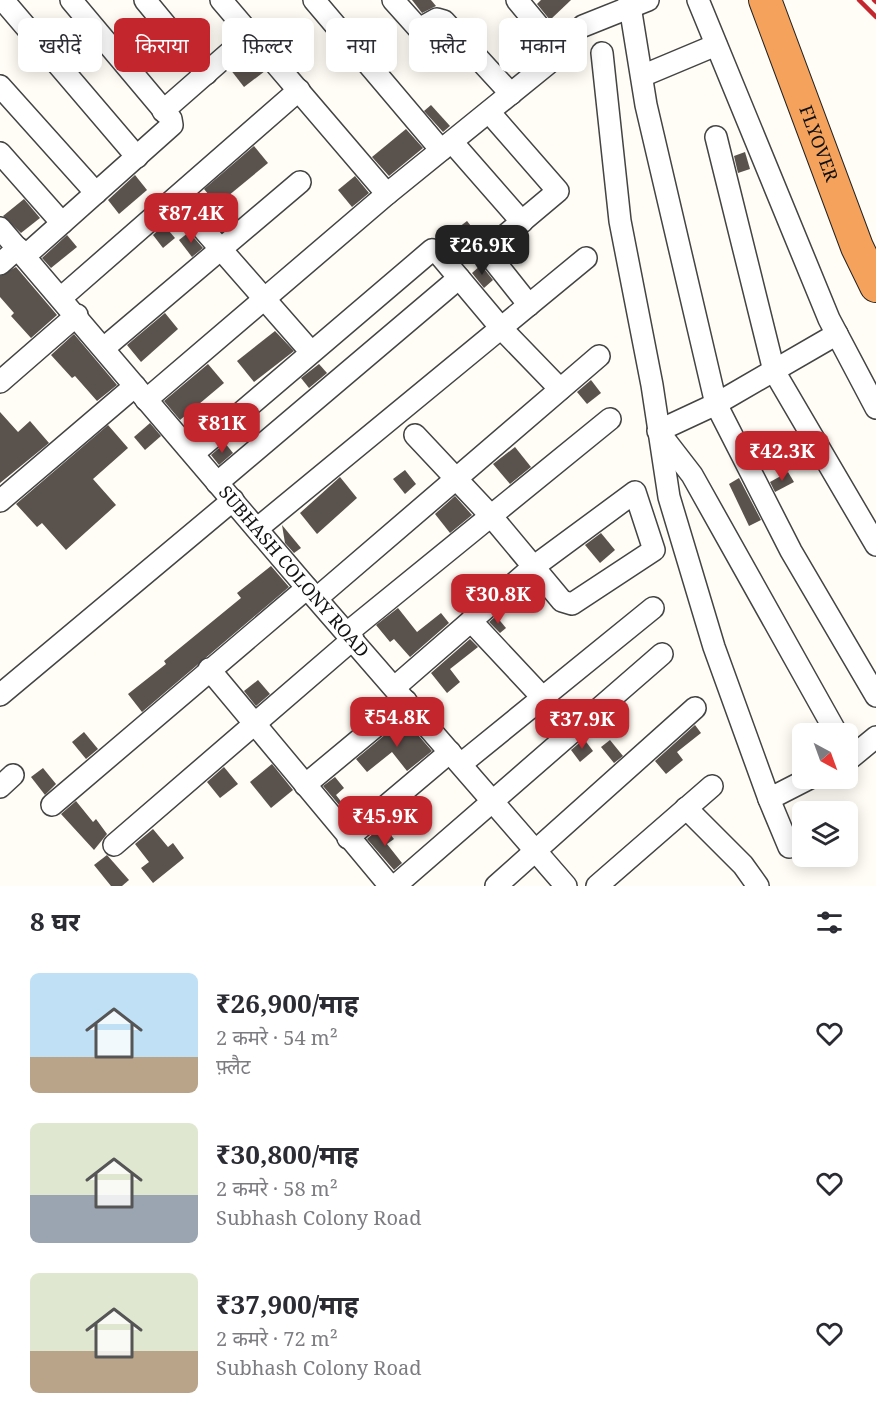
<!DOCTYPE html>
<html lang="hi">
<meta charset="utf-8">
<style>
:root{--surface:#fff;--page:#f2f2f3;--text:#2b2b33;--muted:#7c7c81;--accent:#c4262e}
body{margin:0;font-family:"Noto Serif","Noto Sans Devanagari",serif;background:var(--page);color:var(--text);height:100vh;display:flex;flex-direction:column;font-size:22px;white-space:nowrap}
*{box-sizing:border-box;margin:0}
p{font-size:20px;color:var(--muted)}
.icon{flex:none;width:33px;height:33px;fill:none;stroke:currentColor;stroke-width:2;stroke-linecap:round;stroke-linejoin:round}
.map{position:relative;height:886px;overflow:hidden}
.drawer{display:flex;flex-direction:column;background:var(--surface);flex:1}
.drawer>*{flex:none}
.banner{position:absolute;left:18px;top:18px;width:840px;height:54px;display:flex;gap:12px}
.needle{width:39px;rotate:139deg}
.controls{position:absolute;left:792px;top:723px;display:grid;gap:12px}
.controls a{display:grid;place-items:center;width:66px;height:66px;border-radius:9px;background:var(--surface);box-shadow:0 3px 15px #0003;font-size:30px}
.price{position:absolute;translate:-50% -51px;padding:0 14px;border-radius:12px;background:var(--accent);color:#fff;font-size:20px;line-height:39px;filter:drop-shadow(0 2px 3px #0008)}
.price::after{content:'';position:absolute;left:50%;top:36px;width:18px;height:14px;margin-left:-9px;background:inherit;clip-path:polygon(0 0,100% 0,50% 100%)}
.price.active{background:#222;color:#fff}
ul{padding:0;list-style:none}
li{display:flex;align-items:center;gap:18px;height:150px;padding:0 30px}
li span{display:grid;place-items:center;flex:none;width:168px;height:120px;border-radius:9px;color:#555}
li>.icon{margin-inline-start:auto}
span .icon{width:72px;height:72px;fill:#fffc;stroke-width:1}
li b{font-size:26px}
h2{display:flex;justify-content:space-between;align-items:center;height:72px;padding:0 30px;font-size:26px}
.chip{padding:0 21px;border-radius:9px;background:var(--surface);box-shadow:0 3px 15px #0003;font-size:21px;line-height:54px}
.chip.active{background:var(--accent);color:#fff}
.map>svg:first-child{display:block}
.building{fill:#5a524d}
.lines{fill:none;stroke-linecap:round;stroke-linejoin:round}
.minor-casing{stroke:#444;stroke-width:24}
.highway-casing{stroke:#222;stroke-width:34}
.minor{stroke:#fff;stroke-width:21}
.highway{stroke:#f5a25d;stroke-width:32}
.rail{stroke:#c4262e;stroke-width:4.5}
.labels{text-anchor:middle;stroke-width:6;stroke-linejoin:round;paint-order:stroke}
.street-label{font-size:18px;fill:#111;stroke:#fff}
</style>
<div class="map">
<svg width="876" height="886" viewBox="0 0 876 886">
<rect width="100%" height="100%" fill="#fffdf5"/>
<g class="building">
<path d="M412 0H431L436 6 422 13Z"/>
<path d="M541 0H571L550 20 537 4Z"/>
<path d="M249 53 265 71 244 87 230 69Z"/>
<path d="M431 105 450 126 443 132 424 111Z"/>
<path d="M406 129 423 148 389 176 372 157Z"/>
<path d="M254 146 268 163 217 205 204 189Z"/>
<path d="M745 152 750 169 738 173 734 156Z"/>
<path d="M135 175 147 190 119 214 108 200Z"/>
<path d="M355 176 369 193 352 207 338 190Z"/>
<path d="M24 199 40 218 21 233 3 216Z"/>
<path d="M467 221 478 235 457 251 446 237Z"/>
<path d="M164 225 175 238 163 248 153 235Z"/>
<path d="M189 232 203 248 192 257 179 240Z"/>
<path d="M67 235 77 247 51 268 42 258Z"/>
<path d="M481 265 493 280 484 288 472 273Z"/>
<path d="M16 267 57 315 31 338 11 316 14 313 0 297V276Z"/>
<path d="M165 313 178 329 141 362 127 345Z"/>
<path d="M275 331 294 351 254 382 237 361Z"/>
<path d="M74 334 117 385 97 401 75 376 72 378 51 355Z"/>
<path d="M208 364 224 383 180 420 164 401Z"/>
<path d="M319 364 327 373 309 388 301 378Z"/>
<path d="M591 380 601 393 587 404 577 392Z"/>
<path d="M0 412 18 432 30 421 49 443 0 483Z"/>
<path d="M150 423 161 436 145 450 134 437Z"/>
<path d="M108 425 128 448 93 479 116 505 66 550 42 523 37 527 16 504Z"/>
<path d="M225 443 233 453 219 465 211 455Z"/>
<path d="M515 447 531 467 510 484 493 464Z"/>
<path d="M405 470 416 484 405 494 393 479Z"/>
<path d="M788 472 794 482 775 492 770 482Z"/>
<path d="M340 477 357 498 317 534 300 513Z"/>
<path d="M739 478 761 520 749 526 729 484Z"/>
<path d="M455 496 472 515 450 533 435 514Z"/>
<path d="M282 525 301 548 294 553 285 543Z"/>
<path d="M601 533 615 550 600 563 585 545Z"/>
<path d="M271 566 289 587 142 712 128 694 166 664 164 661 241 598 237 593Z"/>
<path d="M532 585 542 597 537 602 527 589Z"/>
<path d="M398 608 417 632 441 613 449 623 410 657 394 639 390 642 376 625Z"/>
<path d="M496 616 506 628 500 633 489 622Z"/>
<path d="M470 639 478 647 450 669 460 682 447 693 431 673Z"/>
<path d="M258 680 270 694 256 706 244 691Z"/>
<path d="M404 719 432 751 407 771 392 752 367 772 356 759Z"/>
<path d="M695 725 701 733 677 752 683 760 666 774 655 761Z"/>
<path d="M84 732 98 749 86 759 72 742Z"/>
<path d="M584 739 593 751 580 762 571 750Z"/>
<path d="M610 740 623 756 614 763 601 747Z"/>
<path d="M272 764 293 790 271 808 250 782Z"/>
<path d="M224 767 238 784 220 798 207 782Z"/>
<path d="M43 768 56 784 45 795 31 777Z"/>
<path d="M335 777 344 788 336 795 353 817 351 819 323 786Z"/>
<path d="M76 801 93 822 96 819 107 834 94 850 61 814Z"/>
<path d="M383 825 394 839 387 844 402 863 394 870 367 839Z"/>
<path d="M153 829 168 847 173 843 184 858 153 883 141 868 149 862 135 844Z"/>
<path d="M107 855 129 880 122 886H111L94 865Z"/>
</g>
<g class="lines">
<g class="minor-casing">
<g id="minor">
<path d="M3 0 137 157"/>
<path d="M145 0 206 74"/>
<path d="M221 0 387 194"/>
<path d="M314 0 441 150"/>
<path d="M393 0 419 29 437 19 444 21 511 94"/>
<path d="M629 0 646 105 716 404 791 551 876 696"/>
<path d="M698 0 829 319 876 408"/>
<path d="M583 26 648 0"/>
<path d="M602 53 620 221 652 385 669 497 714 647 769 799 810 778"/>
<path d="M642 76 716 45"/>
<path d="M0 86 96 193"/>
<path d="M163 111 251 34"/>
<path d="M489 112 558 191 489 249 490 256 529 305"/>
<path d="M716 137 774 371 876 545"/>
<path d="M452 142 522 222"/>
<path d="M0 153 62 223"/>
<path d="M176 198 311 352"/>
<path id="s1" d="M0 228 307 588 566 886"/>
<path d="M25 256 172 125 171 119 71 0"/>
<path d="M0 264 18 248"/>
<path d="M62 297 299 90"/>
<path d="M104 348 300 182"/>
<path d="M0 382 77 315"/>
<path d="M146 400 387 194 561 53 517 0"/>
<path d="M194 453 432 250 438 253 501 328 560 389"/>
<path d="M217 483 459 278"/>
<path d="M0 501 135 386"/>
<path d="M258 528 586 258"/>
<path d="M317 598 599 356"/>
<path d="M471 621 543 698"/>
<path d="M347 633 610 419"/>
<path d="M209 669 390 886"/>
<path d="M395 687 532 568 635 492 654 550 572 604 562 601 492 517 415 435"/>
<path d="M0 695 233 500"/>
<path d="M837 734 692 475 658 431 716 404 837 334"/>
<path d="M848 760 876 737"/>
<path d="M461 764 653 608"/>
<path d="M305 785 406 701"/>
<path d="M0 787 13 775"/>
<path d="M769 799 789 847"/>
<path d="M52 805 307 588"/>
<path d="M686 808 743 865 758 886"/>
<path d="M348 838 450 752"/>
<path d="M114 845 353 639"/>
<path d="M395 886 662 654"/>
<path d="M496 886 695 708"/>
<path d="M597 886 712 786"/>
</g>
</g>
<g class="highway-casing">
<g id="highway">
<path id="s2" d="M765 0 857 247 876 286"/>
</g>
</g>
<use href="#minor" class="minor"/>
<use href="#highway" class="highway"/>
<g class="rail">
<path d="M859 0 876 17"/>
<path d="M874 0 876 2"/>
</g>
</g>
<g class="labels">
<g class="street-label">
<text dy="6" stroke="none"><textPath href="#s2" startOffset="153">FLYOVER</textPath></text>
<text dy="6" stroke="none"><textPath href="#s1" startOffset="452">SUBHASH COLONY ROAD</textPath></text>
</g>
</g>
</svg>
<div class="controls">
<a><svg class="needle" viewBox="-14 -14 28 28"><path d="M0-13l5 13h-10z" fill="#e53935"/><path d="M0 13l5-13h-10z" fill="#7c7c81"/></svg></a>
<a><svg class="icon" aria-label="layers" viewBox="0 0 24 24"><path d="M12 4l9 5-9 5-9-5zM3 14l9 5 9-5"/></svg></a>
</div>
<b class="price" style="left:191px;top:244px">₹87.4K</b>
<b class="price active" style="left:482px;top:276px">₹26.9K</b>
<b class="price" style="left:222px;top:454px">₹81K</b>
<b class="price" style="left:782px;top:482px">₹42.3K</b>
<b class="price" style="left:498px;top:625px">₹30.8K</b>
<b class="price" style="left:397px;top:748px">₹54.8K</b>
<b class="price" style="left:582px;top:750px">₹37.9K</b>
<b class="price" style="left:385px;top:847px">₹45.9K</b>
<div class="banner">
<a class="chip">खरीदें</a>
<a class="chip active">किराया</a>
<a class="chip">फ़िल्टर</a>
<a class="chip">नया</a>
<a class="chip">फ़्लैट</a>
<a class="chip">मकान</a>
</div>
</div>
<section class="drawer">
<h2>8 घर<svg class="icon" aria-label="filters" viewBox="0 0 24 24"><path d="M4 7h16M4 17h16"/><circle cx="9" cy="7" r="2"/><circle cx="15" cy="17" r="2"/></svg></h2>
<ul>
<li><span style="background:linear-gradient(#bfe0f5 70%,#b9a48a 0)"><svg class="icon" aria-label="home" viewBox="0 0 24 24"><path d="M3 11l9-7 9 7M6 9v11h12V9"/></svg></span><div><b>₹26,900/माह</b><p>2 कमरे · 54 m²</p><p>फ़्लैट</p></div><svg class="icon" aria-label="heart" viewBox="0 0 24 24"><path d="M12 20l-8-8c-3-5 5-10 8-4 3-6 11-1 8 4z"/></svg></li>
<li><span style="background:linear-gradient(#dfe7d0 60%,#9aa5b1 0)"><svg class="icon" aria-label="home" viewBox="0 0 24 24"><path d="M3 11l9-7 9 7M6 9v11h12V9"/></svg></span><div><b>₹30,800/माह</b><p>2 कमरे · 58 m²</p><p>Subhash Colony Road</p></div><svg class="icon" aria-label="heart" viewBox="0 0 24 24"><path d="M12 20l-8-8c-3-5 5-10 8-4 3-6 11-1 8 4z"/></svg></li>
<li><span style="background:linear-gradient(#dfe7d0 65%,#b9a48a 0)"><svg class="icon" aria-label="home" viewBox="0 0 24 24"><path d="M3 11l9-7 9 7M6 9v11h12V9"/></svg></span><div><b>₹37,900/माह</b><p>2 कमरे · 72 m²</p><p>Subhash Colony Road</p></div><svg class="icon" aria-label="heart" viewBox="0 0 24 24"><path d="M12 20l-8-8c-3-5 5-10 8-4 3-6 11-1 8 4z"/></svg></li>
</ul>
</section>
